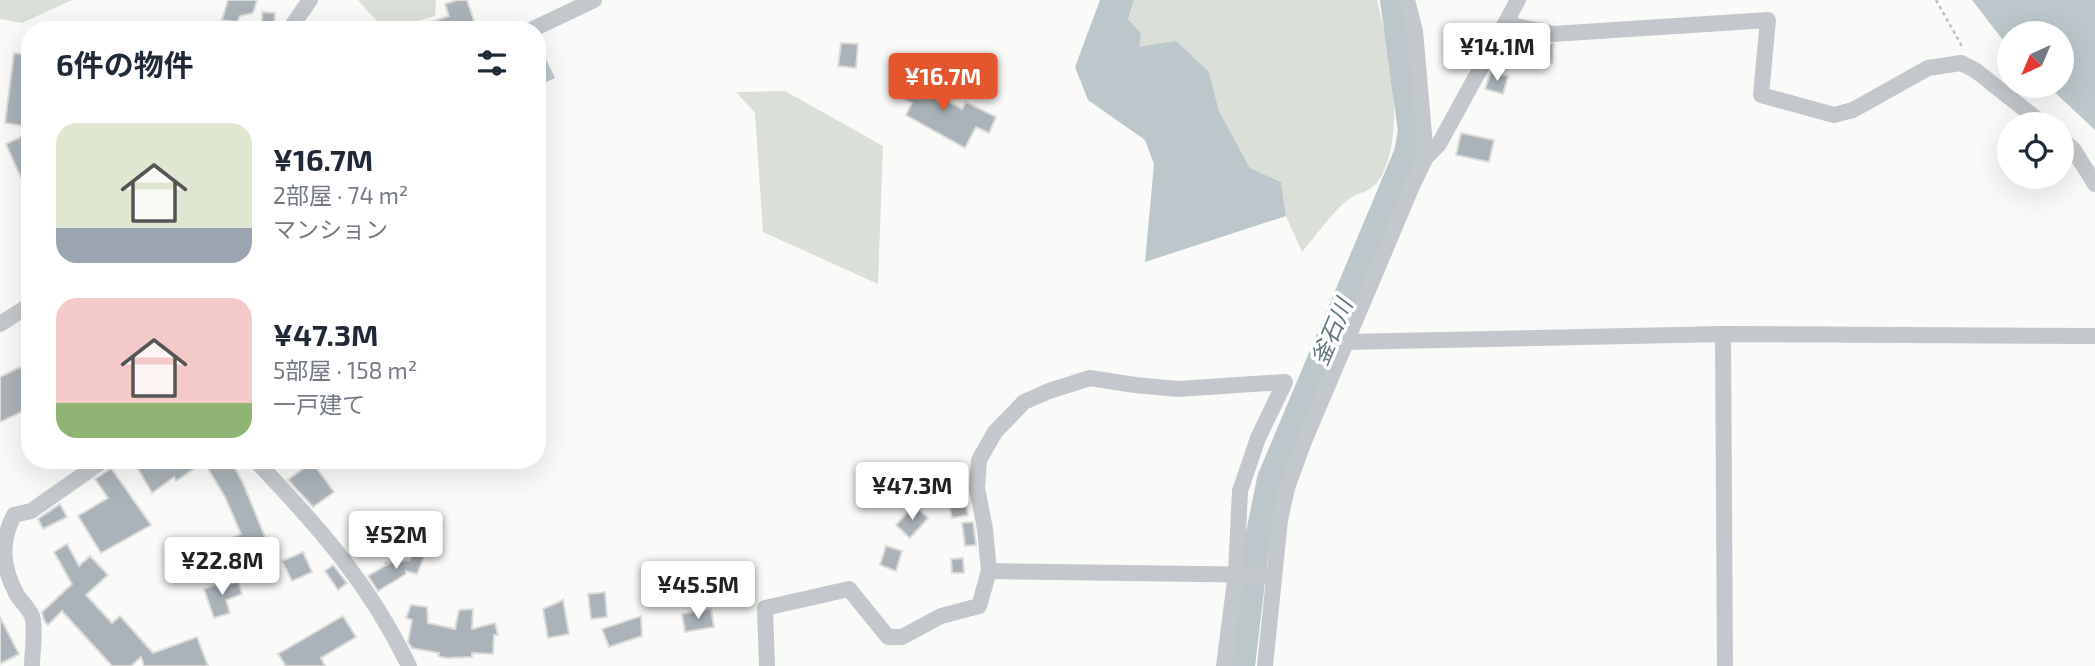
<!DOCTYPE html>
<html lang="ja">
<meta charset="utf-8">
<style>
:root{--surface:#fff;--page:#f6f6f7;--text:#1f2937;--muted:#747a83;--accent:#e4572e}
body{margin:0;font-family:"Exo 2","Noto Sans JP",sans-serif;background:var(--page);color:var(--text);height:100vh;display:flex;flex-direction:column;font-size:26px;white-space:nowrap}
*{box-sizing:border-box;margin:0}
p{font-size:23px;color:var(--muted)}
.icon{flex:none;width:38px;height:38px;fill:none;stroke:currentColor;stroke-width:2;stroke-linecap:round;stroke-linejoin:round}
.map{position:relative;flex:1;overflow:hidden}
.side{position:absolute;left:21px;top:21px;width:525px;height:448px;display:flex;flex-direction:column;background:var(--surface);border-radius:28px;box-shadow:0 7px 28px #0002}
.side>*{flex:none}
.needle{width:46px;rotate:224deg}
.tools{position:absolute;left:1997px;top:21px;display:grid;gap:14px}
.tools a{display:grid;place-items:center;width:77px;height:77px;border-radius:50%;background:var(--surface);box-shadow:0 7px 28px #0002;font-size:35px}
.price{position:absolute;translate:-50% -60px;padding:0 16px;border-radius:7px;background:#fff;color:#222;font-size:23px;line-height:46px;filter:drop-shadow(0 2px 4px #0008)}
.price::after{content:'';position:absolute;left:50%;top:42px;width:21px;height:16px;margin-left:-10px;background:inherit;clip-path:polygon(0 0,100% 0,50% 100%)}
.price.current{background:var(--accent);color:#fff}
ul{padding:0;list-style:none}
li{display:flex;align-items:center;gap:21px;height:175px;padding:0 35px}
li span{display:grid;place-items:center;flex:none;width:196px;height:140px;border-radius:21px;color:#555}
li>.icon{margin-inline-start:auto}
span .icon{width:84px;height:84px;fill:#fffc;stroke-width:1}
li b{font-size:30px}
h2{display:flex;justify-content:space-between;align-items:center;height:84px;padding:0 35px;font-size:30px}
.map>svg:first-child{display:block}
.green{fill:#dadfd7}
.water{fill:#bbc7cb}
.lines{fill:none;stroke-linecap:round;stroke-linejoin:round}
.river{stroke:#bbc7cb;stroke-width:26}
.building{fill:#aab3b9;stroke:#dcdcda;stroke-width:2}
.path{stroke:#bbbfc2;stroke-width:2.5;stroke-dasharray:3.5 3.5;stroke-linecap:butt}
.minor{stroke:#c3c8cc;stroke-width:16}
.labels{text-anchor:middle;stroke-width:7;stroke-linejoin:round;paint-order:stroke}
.water-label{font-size:23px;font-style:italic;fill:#60757c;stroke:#fff}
</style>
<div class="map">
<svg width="2095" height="666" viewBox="0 0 2095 666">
<rect width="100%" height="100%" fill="#fafaf8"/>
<g class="green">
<path d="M0 0H72L22 23 0 19Z"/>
<path d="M358 0H436L435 16 411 23 409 30H385Z"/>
<path d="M1134 0H1377C1389 50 1406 127 1382 175 1372 194 1361 190 1349 199 1334 210 1315 237 1302 252L1286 216 1281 182 1250 168 1219 111 1209 72 1139 47 1128 19Z"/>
<path d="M785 91 883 146 878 284 763 232 755 113 736 92Z"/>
</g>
<g class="water">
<path d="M1100 0H1134L1128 19 1141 34 1139 47 1176 41 1209 72 1219 111 1250 168 1281 182 1286 216 1145 262 1154 164 1145 140 1088 100 1075 67Z"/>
<path d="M1972 0H2095V130L2048 86H2062V33H2009V48Z"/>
<path d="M537 41 555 78 537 86Z"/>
</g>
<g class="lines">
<path class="river" d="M1242 666 1256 548 1270 479 1407 153 1411 131 1393 0"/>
</g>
<g class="building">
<path d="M228 0H257L253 13 240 16 237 22 222 20Z"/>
<path d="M458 0H467L477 30H415V27L449 16 445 4Z"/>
<path d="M262 12 275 13 274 30 262 29Z"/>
<path d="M1521 42 1553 44 1552 63 1519 61Z"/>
<path d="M841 43 858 44 856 68 838 66Z"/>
<path d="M14 53 30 55V127L5 123Z"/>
<path d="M906 70 919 76 915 84 962 109 966 102 996 117 989 133 976 127 965 148 906 115 912 103 895 95Z"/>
<path d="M1491 72 1508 76 1503 94 1485 89Z"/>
<path d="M1461 133 1494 140 1489 162 1456 155Z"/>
<path d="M23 136 30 151V174L21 178 6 144Z"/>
<path d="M20 367 30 386V408L0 422V377Z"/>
<path d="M133 460H221L225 467 232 463 243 483 268 544 215 573 205 549 241 534 225 497 204 462 176 481 174 477 152 493Z"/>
<path d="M312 462 334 492 313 507 288 480Z"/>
<path d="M111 468 151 525 101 553 78 516 108 498 95 479Z"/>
<path d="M963 490 968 515 952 518 947 493Z"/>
<path d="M60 504 67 517 43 529 38 519Z"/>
<path d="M914 505 928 518 910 538 896 525Z"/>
<path d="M973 522 976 545 965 546 962 523Z"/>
<path d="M67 544 79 566 90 556 108 575 86 595 112 623 120 616 153 653 197 637 208 666H144L141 657 131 666H112L62 611 48 625 44 620 42 612 72 584 54 552Z"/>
<path d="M886 546 902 551 896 571 880 565Z"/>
<path d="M413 551 424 556 417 574 406 571V574L378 591 368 576 388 564 384 563 410 560Z"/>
<path d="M303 552 312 572 292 581 282 561Z"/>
<path d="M963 558 964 573H952L951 559Z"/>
<path d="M333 565 347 583 338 590 325 571Z"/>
<path d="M238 581 242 594 226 600 230 613 214 618 204 589 224 582 226 586Z"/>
<path d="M605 592 607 617 591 619 588 594Z"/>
<path d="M563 600 569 634 548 638 543 609Z"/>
<path d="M411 605 427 607 428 623 455 629 459 610 473 609 472 629 495 623 498 635H494L493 654 472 653V657L446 658 438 656 439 653 412 648 408 642 412 620 406 618Z"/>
<path d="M711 609 714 627 685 632 682 614Z"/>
<path d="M343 616 356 637 321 658 325 666H286L278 654Z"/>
<path d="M641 616 642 636 609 647 602 629Z"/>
<path d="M0 617 19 654 0 664Z"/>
</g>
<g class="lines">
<path class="path" d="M1936 0 1963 48"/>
<g class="minor">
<path d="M1407 0 1415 31 1426 157"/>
<path d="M1507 22 1516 26 1553 34 1768 20 1761 95 1834 115 1853 110 1928 68 1961 63 1975 70 2043 124"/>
<path d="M289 30 310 0"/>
<path d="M531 30 594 0"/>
<path d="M2062 140 2073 149 2095 184"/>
<path d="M0 324 30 305"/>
<path d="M1723 334 1725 666"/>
<path d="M1346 342 1723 334 2095 336"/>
<path d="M255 460C318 526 369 583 409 666"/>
<path d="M989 571 1274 575"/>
<path d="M32 666C32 654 36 627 32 616 29 608 20 601 16 593 2 567 0 542 14 515L31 511 104 460"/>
<path d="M767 666 765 608 849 589 888 637H902L941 616 979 606 989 571 985 529 977 488 979 460 995 432 1024 402 1049 391 1090 378 1135 385 1178 389 1285 382 1258 438 1240 491 1236 573 1224 666"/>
<path d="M1265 666 1280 520 1287 488 1303 444 1413 184 1426 157 1439 144 1518 0"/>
</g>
</g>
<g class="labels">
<g class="water-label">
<text transform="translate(1332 332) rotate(-67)" y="8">釜石川</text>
</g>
</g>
</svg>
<div class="tools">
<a><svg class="needle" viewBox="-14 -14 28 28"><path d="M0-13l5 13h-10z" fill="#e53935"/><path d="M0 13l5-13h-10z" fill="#747a83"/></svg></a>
<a><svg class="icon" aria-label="locate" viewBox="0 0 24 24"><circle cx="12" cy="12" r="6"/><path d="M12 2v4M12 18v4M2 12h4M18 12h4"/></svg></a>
</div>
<b class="price" style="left:1497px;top:83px">¥14.1M</b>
<b class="price current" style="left:943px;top:113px">¥16.7M</b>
<b class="price" style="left:912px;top:522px">¥47.3M</b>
<b class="price" style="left:396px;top:571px">¥52M</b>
<b class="price" style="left:222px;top:597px">¥22.8M</b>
<b class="price" style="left:698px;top:621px">¥45.5M</b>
<section class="side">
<h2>6件の物件<svg class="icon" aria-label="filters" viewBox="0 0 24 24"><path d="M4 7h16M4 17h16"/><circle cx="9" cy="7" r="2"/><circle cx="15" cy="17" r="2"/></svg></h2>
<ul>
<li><span style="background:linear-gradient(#dfe7d0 75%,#9aa5b1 0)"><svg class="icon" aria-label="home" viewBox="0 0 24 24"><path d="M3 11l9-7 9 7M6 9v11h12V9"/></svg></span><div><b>¥16.7M</b><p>2部屋 · 74 m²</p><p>マンション</p></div></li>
<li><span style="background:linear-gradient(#f6c9c9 75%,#8fb573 0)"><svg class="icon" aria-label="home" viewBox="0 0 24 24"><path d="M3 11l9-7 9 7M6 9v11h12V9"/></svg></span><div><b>¥47.3M</b><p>5部屋 · 158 m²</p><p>一戸建て</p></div></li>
</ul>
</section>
</div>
